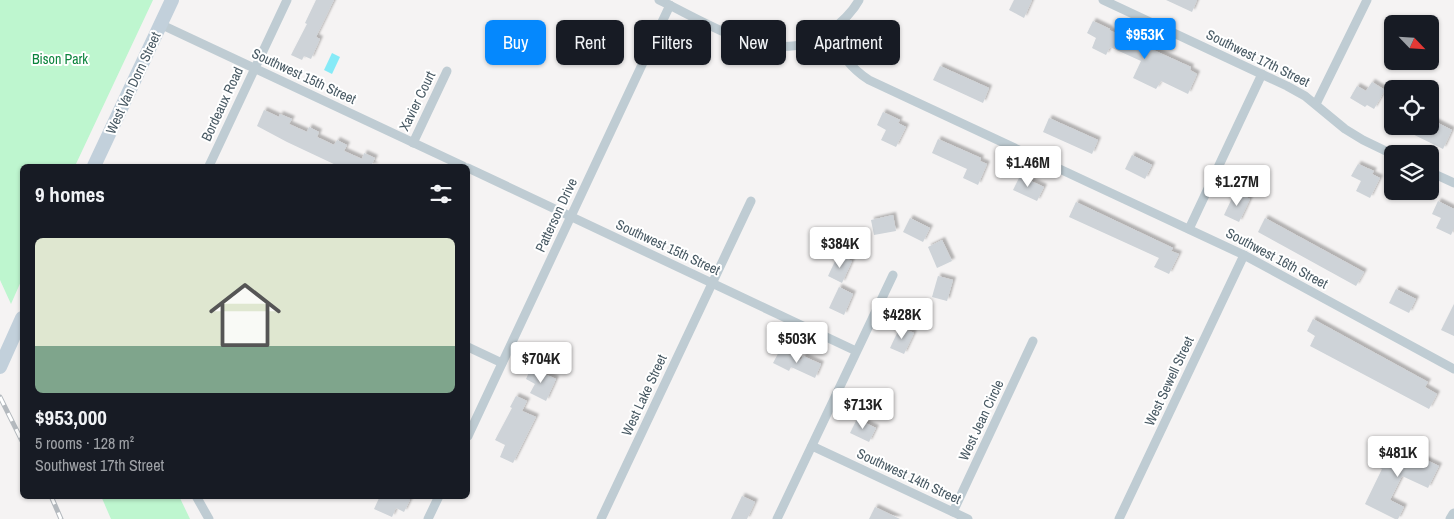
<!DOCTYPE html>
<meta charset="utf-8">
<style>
:root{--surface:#171b24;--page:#20242c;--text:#f1f3f6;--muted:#9ea1a6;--line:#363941;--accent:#0588fd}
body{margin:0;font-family:"Archivo Narrow",sans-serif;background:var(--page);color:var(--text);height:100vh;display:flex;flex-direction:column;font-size:19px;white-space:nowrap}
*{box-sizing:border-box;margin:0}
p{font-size:16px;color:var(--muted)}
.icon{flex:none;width:28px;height:28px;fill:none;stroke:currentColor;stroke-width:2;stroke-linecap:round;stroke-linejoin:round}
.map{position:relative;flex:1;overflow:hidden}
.drawer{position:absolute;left:20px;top:164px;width:450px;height:335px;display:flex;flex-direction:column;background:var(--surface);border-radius:8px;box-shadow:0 1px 4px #0004}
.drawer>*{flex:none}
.top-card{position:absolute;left:485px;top:20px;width:475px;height:45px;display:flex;gap:10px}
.needle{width:32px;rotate:115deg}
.fabs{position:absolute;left:1384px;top:15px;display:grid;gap:10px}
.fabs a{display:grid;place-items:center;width:55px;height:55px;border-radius:8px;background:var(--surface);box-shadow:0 1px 4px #0004;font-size:25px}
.price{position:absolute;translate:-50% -42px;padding:0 11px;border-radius:5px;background:#fff;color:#222;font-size:16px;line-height:32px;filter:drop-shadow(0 1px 2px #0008)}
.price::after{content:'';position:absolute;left:50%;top:30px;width:15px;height:11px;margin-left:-8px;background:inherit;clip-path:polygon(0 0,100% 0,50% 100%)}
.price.current{background:var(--accent);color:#fff}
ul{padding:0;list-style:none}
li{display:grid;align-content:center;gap:10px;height:265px;padding:0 15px}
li+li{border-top:1px solid var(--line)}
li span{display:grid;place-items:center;height:155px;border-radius:8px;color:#555}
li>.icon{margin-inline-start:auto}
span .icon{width:90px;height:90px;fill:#fffc;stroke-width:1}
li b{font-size:21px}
h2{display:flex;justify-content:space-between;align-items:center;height:60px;padding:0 15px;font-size:21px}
.pill{padding:0 18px;border-radius:8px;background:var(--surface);box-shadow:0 1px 4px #0004;font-size:18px;line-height:45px}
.pill.current{background:var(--accent);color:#fff}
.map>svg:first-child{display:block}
.green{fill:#bef6cf}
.water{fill:#86eaf7}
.building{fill:#ced3d8;filter:url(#shadow)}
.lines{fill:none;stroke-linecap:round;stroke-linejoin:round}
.minor{stroke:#bfccd3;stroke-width:9}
.tertiary{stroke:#bfccd3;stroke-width:11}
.secondary{stroke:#c2d0db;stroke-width:14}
.rail-casing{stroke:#b4b9be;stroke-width:5}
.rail{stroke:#fff;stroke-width:3;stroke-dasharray:9;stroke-linecap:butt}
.labels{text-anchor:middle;stroke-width:4;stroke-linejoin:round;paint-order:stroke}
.street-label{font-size:14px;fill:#485963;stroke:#fff}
.park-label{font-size:14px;fill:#0c843d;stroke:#fff}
</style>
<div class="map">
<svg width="1454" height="519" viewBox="0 0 1454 519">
<defs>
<filter id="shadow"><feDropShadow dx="3" dy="-3" stdDeviation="1" flood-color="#0004"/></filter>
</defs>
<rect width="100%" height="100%" fill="#f5f3f3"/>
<g class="green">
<path d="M0 0H153L75 166H22V279L11 304 0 280Z"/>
<path d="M101 496H179L190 519H111Z"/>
</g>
<path class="water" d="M332 53 340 57 332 74 324 70Z"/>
<g class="building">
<path d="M316 0H334L316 37 320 39 311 59 304 56 302 60 291 55 307 24 305 23Z"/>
<path d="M1014 0H1032L1024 18 1009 10Z"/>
<path d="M1166 0H1197L1192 12Z"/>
<path d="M1093 21 1110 29 1109 30 1191 67 1190 70 1197 74 1188 94 1161 81 1156 89 1133 78 1141 61 1110 47 1106 55 1092 48 1096 38 1087 33Z"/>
<path d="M940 66 989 88 983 103 933 80Z"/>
<path d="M1372 82 1385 90 1374 109 1367 105 1365 107 1350 98 1357 86 1366 91Z"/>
<path d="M264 110 279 117 280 114 292 119 289 124 307 132 309 127 319 132 317 137 334 145 337 140 347 145 344 151 362 159 364 153 375 158 372 164 376 166H338L287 142 257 126Z"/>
<path d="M883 112 900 120 898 123 906 127 896 147 881 140 886 130 877 125Z"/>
<path d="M1049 118 1098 140 1092 154 1043 132Z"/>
<path d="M1430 119 1452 130 1443 149 1396 126H1430Z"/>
<path d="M938 139 981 158 980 161 987 164 978 185 963 178 967 169 932 153Z"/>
<path d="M1132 155 1152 165 1145 179 1125 169Z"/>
<path d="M1358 164 1374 171 1372 174 1380 178 1370 198 1356 191 1361 181 1351 176Z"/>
<path d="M1020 176 1044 187 1037 201 1013 190Z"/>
<path d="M1235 192 1250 199 1239 222 1224 215Z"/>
<path d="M1438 201 1454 209V228L1451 235 1436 228 1441 218 1432 214Z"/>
<path d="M1076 202 1173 248 1171 251 1179 254 1169 274 1154 267 1159 258 1069 217Z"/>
<path d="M893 215 896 231 874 235 871 220Z"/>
<path d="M910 218 930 228 923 242 903 232Z"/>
<path d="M1265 218 1364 272 1356 286 1258 232Z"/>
<path d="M942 240 952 261 937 268 928 247Z"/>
<path d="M838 255 852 261 842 283 828 276Z"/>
<path d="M938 276 953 280 947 301 932 297Z"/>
<path d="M839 287 853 294 844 315 829 308Z"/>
<path d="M1396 289 1416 299 1409 313 1389 303Z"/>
<path d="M1454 304V336L1441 330Z"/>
<path d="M1313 319 1428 382 1425 387 1437 394 1429 409 1310 346 1315 336 1307 331Z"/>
<path d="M900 327 914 333 904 354 890 348Z"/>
<path d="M780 350 801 360 803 356 821 364 815 378 791 367 789 371 773 363Z"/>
<path d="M531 368 556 379 546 401 530 393 535 384 526 379Z"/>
<path d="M516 396 527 401 522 411 536 417 513 463 500 457 505 445 495 440 512 408 510 407Z"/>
<path d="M857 419 876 428 869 442 850 433Z"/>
<path d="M1393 444 1439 466 1428 488 1402 476 1390 500 1404 507 1398 519H1395L1365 504 1382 469 1373 465 1378 455 1386 459Z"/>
<path d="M380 496H402L410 500 404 512 396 508 392 517 374 509Z"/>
<path d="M742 496 755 502 747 519H731Z"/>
<path d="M875 507 900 519H869Z"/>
</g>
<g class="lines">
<g class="minor">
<path d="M659 0C710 24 777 71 830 31 842 22 852 13 859 0"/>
<path d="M1103 0 1287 86 1305 96 1345 129 1363 140 1392 154"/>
<path d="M160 24 463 166"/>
<path d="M828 33C840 52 850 68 869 80L1244 255 1454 369"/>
<path d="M1316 104 1367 0"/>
<path d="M413 143 447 71"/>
<path d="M209 166 287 0"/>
<path d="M468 168 856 351"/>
<path d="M1430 172 1454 183"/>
<path d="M1189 229 1262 74"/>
<path d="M468 347 502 363"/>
<path d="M468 436 670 5"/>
<path d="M812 446 968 519"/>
<path d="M196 496 209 519"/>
<path d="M953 512 1033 341"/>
<path d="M428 519 439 496"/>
<path d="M601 519 751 201"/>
<path d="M777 519 893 275"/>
<path d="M1119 519 1244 255"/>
</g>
<path class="tertiary" d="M1451 519 1454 514"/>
<g class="secondary">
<path d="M94 166 172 0"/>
<path d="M0 367 22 318"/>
</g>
<g class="rail-casing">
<g id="rail">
<path d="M0 397 22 441"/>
<path d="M51 496 61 519"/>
</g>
</g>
<use href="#rail" class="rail"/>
</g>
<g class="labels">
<g class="street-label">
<text transform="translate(1258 58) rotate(26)" y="5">Southwest 17th Street</text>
<text transform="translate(304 76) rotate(25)" y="5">Southwest 15th Street</text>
<text transform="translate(133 83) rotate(-65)" y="5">West Van Dorn Street</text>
<text transform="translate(417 101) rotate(-64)" y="5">Xavier Court</text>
<text transform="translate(222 104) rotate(-65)" y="5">Bordeaux Road</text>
<text transform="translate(556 215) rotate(-65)" y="5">Patterson Drive</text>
<text transform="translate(668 247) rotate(25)" y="5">Southwest 15th Street</text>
<text transform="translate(1277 258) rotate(28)" y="5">Southwest 16th Street</text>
<text transform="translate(1169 381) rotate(-65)" y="5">West Sewell Street</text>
<text transform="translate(644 395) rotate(-65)" y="5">West Lake Street</text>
<text transform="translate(981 420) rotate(-65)" y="5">West Jean Circle</text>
<text transform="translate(909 476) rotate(25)" y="5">Southwest 14th Street</text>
</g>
<g class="park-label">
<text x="60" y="64">Bison Park</text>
</g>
</g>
</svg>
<div class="fabs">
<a><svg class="needle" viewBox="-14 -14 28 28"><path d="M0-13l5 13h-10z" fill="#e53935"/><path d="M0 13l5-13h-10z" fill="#9ea1a6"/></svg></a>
<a><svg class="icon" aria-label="locate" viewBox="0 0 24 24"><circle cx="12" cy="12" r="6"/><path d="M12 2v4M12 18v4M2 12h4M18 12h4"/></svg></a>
<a><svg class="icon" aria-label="layers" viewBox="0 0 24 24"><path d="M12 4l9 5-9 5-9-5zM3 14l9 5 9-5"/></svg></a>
</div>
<b class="price current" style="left:1145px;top:60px">$953K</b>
<b class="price" style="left:1028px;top:188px">$1.46M</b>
<b class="price" style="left:1237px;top:207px">$1.27M</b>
<b class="price" style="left:840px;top:269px">$384K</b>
<b class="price" style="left:902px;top:340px">$428K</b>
<b class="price" style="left:797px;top:364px">$503K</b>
<b class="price" style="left:541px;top:384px">$704K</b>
<b class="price" style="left:863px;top:430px">$713K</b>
<b class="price" style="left:1398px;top:478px">$481K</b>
<div class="top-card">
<a class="pill current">Buy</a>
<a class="pill">Rent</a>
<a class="pill">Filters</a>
<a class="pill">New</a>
<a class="pill">Apartment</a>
</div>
<section class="drawer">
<h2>9 homes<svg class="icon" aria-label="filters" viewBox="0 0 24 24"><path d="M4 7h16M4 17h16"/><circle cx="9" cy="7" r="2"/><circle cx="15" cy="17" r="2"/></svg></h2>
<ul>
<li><span style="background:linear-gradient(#dfe7d0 70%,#7fa58c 0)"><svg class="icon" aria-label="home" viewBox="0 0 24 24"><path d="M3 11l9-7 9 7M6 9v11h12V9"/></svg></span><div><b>$953,000</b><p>5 rooms · 128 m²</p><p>Southwest 17th Street</p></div></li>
</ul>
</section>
</div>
